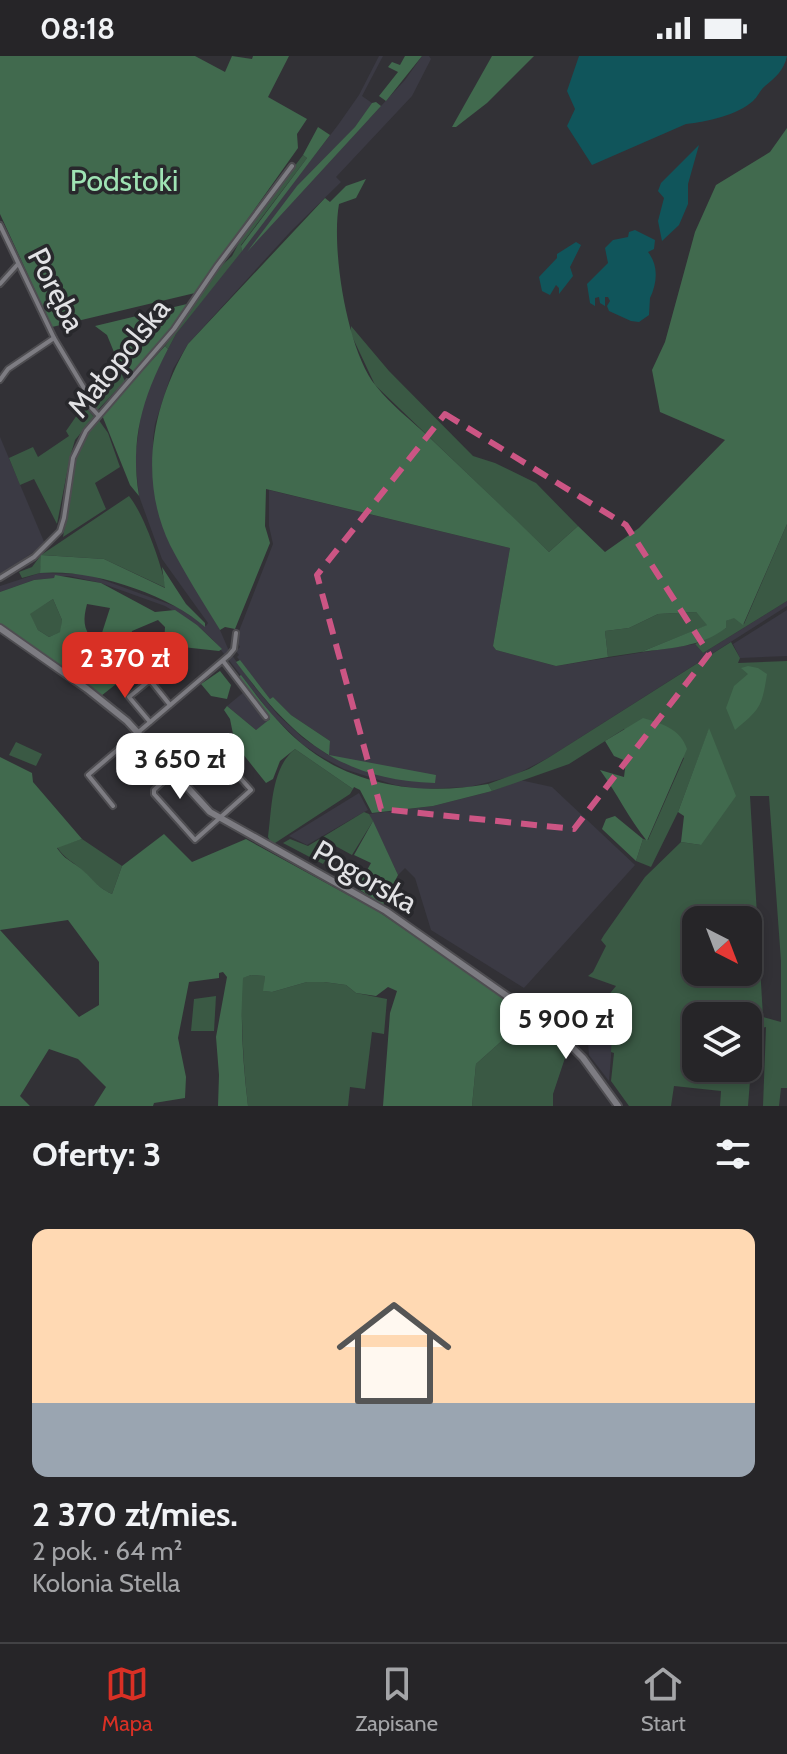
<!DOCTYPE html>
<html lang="pl">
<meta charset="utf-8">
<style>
:root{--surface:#262528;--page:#2e2d30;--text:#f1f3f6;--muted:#a4a5a8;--line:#424245;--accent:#d93025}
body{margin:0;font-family:Cabin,sans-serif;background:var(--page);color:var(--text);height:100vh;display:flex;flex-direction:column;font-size:30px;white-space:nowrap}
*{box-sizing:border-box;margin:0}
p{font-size:26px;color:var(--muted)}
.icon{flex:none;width:44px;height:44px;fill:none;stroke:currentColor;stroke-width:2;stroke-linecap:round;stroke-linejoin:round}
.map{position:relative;height:1050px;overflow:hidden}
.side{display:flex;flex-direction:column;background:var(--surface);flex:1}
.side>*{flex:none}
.needle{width:52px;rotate:138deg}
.buttons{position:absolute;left:682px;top:850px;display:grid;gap:16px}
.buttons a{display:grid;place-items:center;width:80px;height:80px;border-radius:16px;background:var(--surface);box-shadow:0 4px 12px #0003,0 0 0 2px var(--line);font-size:40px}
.price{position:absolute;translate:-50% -68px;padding:0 18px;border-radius:16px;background:#fff;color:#222;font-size:26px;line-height:52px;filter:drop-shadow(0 2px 4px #0008)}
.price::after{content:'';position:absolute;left:50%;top:48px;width:24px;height:18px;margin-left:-12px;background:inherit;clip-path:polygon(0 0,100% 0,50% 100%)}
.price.on{background:var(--accent);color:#fff}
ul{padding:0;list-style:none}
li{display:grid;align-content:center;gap:16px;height:424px;padding:0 32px}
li+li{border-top:2px solid var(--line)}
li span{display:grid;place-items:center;height:248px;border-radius:16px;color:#555}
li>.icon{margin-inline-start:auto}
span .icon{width:144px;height:144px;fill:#fffc;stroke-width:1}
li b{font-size:34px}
h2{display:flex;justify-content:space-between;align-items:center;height:96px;padding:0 32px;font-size:34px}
.status{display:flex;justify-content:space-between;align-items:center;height:56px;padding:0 40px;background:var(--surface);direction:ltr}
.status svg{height:22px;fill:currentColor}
.menu{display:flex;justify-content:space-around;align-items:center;height:112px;border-top:2px solid var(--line);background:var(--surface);font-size:22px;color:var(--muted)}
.menu a{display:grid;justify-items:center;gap:4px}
.menu .on{color:var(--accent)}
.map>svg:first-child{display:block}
.built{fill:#3b3a44}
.green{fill:#3a5944;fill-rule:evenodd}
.forest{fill:#416a4e;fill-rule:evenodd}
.water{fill:#10555b}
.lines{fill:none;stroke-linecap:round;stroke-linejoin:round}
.street-casing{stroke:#4e4d51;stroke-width:8}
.secondary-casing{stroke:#4e4d51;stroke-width:10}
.street{stroke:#7d7c82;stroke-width:4}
.secondary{stroke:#7d7c82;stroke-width:6}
.marked{fill:none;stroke:#cc5584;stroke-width:6;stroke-dasharray:16 10;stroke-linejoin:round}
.labels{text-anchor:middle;stroke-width:7;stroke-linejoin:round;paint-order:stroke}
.park-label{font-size:30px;fill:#9fe3b4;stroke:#28282c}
.street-label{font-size:30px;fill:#e2e2e5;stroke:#28282c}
</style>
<div class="status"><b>08:18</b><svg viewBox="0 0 49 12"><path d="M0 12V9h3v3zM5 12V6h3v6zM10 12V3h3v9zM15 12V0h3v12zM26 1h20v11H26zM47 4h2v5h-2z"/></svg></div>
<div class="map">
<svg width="787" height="1050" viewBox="0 0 787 1050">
<rect width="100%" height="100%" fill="#323136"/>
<g class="built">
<path d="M379 0H383L362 40 372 47 364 61 369 63 405 24 422 0H429L431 3 412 40 336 121 341 126 291 175 188 288 173 313 155 368 153 383 155 436 169 486 220 574 229 595 254 630 278 659 303 682 328 699 330 685 291 659 273 641 270 643 237 601 239 599 236 595 240 591 237 586 239 575 273 488 269 470V434L510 492 493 590 496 594 556 610 695 588 703 597 787 545V550L548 702 513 720 469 731 420 733 395 729 344 713 320 700 302 688 273 660 213 584 197 569 165 550 101 527 69 520H55L54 522 34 524 0 536V530L40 517 87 518 177 551 206 570 208 567 162 503 139 440 135 402 142 350 153 321 176 278 338 69 359 39Z"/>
<path d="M0 381 45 488 0 519Z"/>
<path d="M787 554V600L740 602 733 588Z"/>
<path d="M244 636 268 666 256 674 227 650Z"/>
<path d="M520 724 552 731 635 809 524 932 431 874 415 822 405 812 398 819 369 758 433 750 492 735Z"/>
<path d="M359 737 368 754 364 756 307 789 289 780Z"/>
<path d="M612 971 611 1001 609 1025 589 999 587 974Z"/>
</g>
<g class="green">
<path d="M303 99 307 102 241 189 242 195 176 278 168 293 165 290 218 213 232 200 243 179Z"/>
<path d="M351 270 389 315 473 400 495 407 536 427 578 470 549 496 375 329 351 278Z"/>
<path d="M120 315 125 325 96 356 89 347V340Z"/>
<path d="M84 349 94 361 75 384 70 401 57 468 34 423 20 429 9 402 33 391 38 401 69 380 66 375Z"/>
<path d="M98 363 108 377 120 411 95 427 106 453 63 481 77 398 87 377Z"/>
<path d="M129 440C144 458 162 510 166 532L104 503 42 499 40 517 22 522 19 516 32 511 41 499Z"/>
<path d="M787 468V545L703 597 695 588 726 572V565L734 561 744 568Z"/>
<path d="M53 543 62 564 61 576 49 581 38 574 29 558Z"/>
<path d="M696 556 708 569 641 596 608 601 605 575 629 572 658 558Z"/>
<path d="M731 586 740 602 738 607 787 605V1032H781L779 1050H763L766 971 754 974 748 1050H720L721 1035 674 1030 671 1050H629L611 1025 614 997 611 996 612 970 587 974 588 964 616 930 588 920 593 916 606 890 601 884 604 879 645 821 681 786 701 789 709 673 678 756 651 811 636 805 643 783 648 784 684 702 624 673 569 708 492 735 488 728 529 713 548 702ZM750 740H769L781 905V966L763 961ZM696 864H748V916H696ZM696 960H748V1012H696Z"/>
<path d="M147 590 175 594 187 607 165 623 148 609 135 619 126 614 141 591Z"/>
<path d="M16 686 42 698 36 710 9 699Z"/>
<path d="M295 693 353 733 350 738 272 789 268 781C272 752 271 712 295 693Z"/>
<path d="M364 756 369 758 373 765 352 799 330 787 326 795 329 798 323 808 283 787 290 783 308 790Z"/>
<path d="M82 783 122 810 112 838C98 832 92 824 81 813 72 805 64 802 57 791Z"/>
<path d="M251 919 265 920 264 935 272 936 307 926H324L346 929 356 937 387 943 384 978 372 976 365 1033 350 1031 348 1050H248C243 1007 241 965 242 922Z"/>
<path d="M216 940 214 975H191L194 943Z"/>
<path d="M507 944 556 980 568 993 553 1038V1050H472L476 1008 505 982 515 957Z"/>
</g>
<g class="forest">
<path d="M0 0H195L225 16 232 0 252 3 253 0H289L268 41 307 63 297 78 298 92 195 237 52 271 0 158Z"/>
<path d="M405 0H422L386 45 379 40 398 16 388 11 392 6 400 9Z"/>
<path d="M492 0H534L487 47 456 71H452Z"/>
<path d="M376 46 381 50 247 196 297 130 355 71 372 47Z"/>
<path d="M318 71 330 79 242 195 241 190 307 102 303 99Z"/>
<path d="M787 72V468L743 569 734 562 726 565V572C701 591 670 592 641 596L707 569 696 556 658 558 629 572 605 575 608 601 556 610 496 594 493 590 510 492 266 433 265 470 270 487 235 573 225 571 220 574C203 546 185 518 170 489 138 422 152 350 188 288L325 142 330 146 346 130 366 123 356 142 339 148C331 193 347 295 376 330 391 349 412 365 429 381 469 419 509 457 549 496L578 470 605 496 639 472 725 384 660 356 652 314 665 286 695 176 716 129 770 96Z"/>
<path d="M191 247 135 316 123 318 107 279 95 270Z"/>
<path d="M165 290 168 293C142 343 130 383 139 440L130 429 102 359Z"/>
<path d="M41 499 104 503 165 532 162 511 186 548 205 567V571C169 538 89 512 40 517Z"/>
<path d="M55 519 101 527 155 556 175 554 197 569 222 593 219 595 164 589 165 571 158 564 132 575 129 596 122 610 125 621 101 640 0 569V536L34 524 54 522ZM53 543 62 564 60 576 49 581 38 574 30 558ZM87 548 110 552 100 583 93 584C83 573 83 563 87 548Z"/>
<path d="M240 604 270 643 273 641 291 659 330 685 329 699 436 719 435 727C338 724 291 680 236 606Z"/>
<path d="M748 610 758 612 767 618C762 651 760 653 735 674L726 652 734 630 748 618 741 612Z"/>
<path d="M220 615 231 629 227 643 211 640 201 628Z"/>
<path d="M241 619C259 643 278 668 302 688 353 731 425 740 488 728L492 735 433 750 372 757 360 734 354 731 353 733 295 693 280 705 273 723 266 727 235 688 230 663 224 654 227 650 256 674 270 663 238 621Z"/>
<path d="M643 662C661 667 681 673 687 693L647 785C629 763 617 737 600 714L624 721 626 705 614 700 605 685Z"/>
<path d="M709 672 736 740 701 789 681 786 684 760 678 756Z"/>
<path d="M0 701 32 717 33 726 82 783 57 792C63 801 67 803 76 809 91 819 94 830 112 838L122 810 164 778 192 806 246 783 379 856 507 944 515 957 505 982 476 1008 472 1050H383L390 957 397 935 388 931 376 940 356 937 346 929 324 926H307L272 936 263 935 265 920 251 919 243 922C240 965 243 1008 248 1050H218L219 1019 216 981 227 921 223 916 219 917V922L189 926 178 982 186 1021 185 1042 154 1047 153 1050H94L106 1031 78 1003 49 993 20 1040 30 1050H0ZM68 864 99 906V949L79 961 0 874Z"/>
<path d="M615 760 643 783 636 805 602 773 606 763Z"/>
<path d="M373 765 398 819 383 849 357 832 371 807 354 799Z"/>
</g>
<g class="water">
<path d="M579 0H787C784 14 776 21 765 30 760 34 758 41 753 45 737 59 707 66 686 68L592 109 567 70 575 53 567 35Z"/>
<path d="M699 89 688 128V148L679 169 662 185 658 165 664 142 658 135 661 127Z"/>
<path d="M635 174 655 184 654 193 648 196C659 210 657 227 650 242L649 259 639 266 631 265 609 255 607 250 610 245 608 241H605V250L600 247 599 241 595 242V250L590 247 587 228 608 207 605 192 613 184 628 181 629 176Z"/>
<path d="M576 186 581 189 570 211 573 220 559 238V232L556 229 550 239 542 235 539 221 557 202V198Z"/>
</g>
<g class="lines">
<g class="street-casing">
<g id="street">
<path d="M0 169 54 282 87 337V347L98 359"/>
<path d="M0 228 17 209"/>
<path d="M0 324 8 313 54 282"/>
<path d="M0 522 34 501 60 475 64 462 73 402 86 375 174 273 217 210 292 110"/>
<path d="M223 605 266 661"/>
<path d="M150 666 129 641 150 624 170 649"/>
<path d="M207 685 251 734 195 784 154 738V734Z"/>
<path d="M113 750 88 719 229 599 234 593 236 577"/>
</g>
</g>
<g class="secondary-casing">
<path id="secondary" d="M0 572 87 633 127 665 210 756 386 855 554 973 583 1002 618 1050"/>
</g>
<use href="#street" class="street"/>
<use href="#secondary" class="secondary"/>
</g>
<path class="marked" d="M445 358 626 469 709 598 574 773 381 753 317 519Z"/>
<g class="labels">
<g class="park-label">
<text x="124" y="135">Podstoki</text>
</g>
<g class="street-label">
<text transform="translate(56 234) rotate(63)" y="10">Poręba</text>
<text transform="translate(119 302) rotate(-51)" y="10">Małopolska</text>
<text transform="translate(365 821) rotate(30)" y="10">Pogorska</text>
</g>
</g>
</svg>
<div class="buttons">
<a><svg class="needle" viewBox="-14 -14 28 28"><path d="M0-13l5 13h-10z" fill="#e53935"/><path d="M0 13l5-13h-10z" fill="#a4a5a8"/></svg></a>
<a><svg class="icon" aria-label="layers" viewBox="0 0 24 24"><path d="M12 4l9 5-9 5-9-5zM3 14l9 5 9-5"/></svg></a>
</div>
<b class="price on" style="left:125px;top:644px">2 370 zł</b>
<b class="price" style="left:180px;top:745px">3 650 zł</b>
<b class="price" style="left:566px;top:1005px">5 900 zł</b>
</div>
<section class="side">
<h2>Oferty: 3<svg class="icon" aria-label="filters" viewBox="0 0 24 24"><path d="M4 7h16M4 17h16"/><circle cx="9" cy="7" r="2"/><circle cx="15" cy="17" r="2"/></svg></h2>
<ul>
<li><span style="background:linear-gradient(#ffd9b3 70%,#9aa5b1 0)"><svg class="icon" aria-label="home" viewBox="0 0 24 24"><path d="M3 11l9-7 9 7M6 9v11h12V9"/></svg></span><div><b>2 370 zł/mies.</b><p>2 pok. · 64 m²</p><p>Kolonia Stella</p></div></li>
</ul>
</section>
<nav class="menu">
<a class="on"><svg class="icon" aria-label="map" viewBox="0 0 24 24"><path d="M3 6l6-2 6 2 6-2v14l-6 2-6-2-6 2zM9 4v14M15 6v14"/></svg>Mapa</a>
<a><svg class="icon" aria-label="saved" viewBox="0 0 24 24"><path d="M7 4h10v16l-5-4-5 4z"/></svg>Zapisane</a>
<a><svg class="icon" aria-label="home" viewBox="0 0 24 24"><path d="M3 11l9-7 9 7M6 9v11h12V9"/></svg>Start</a>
</nav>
